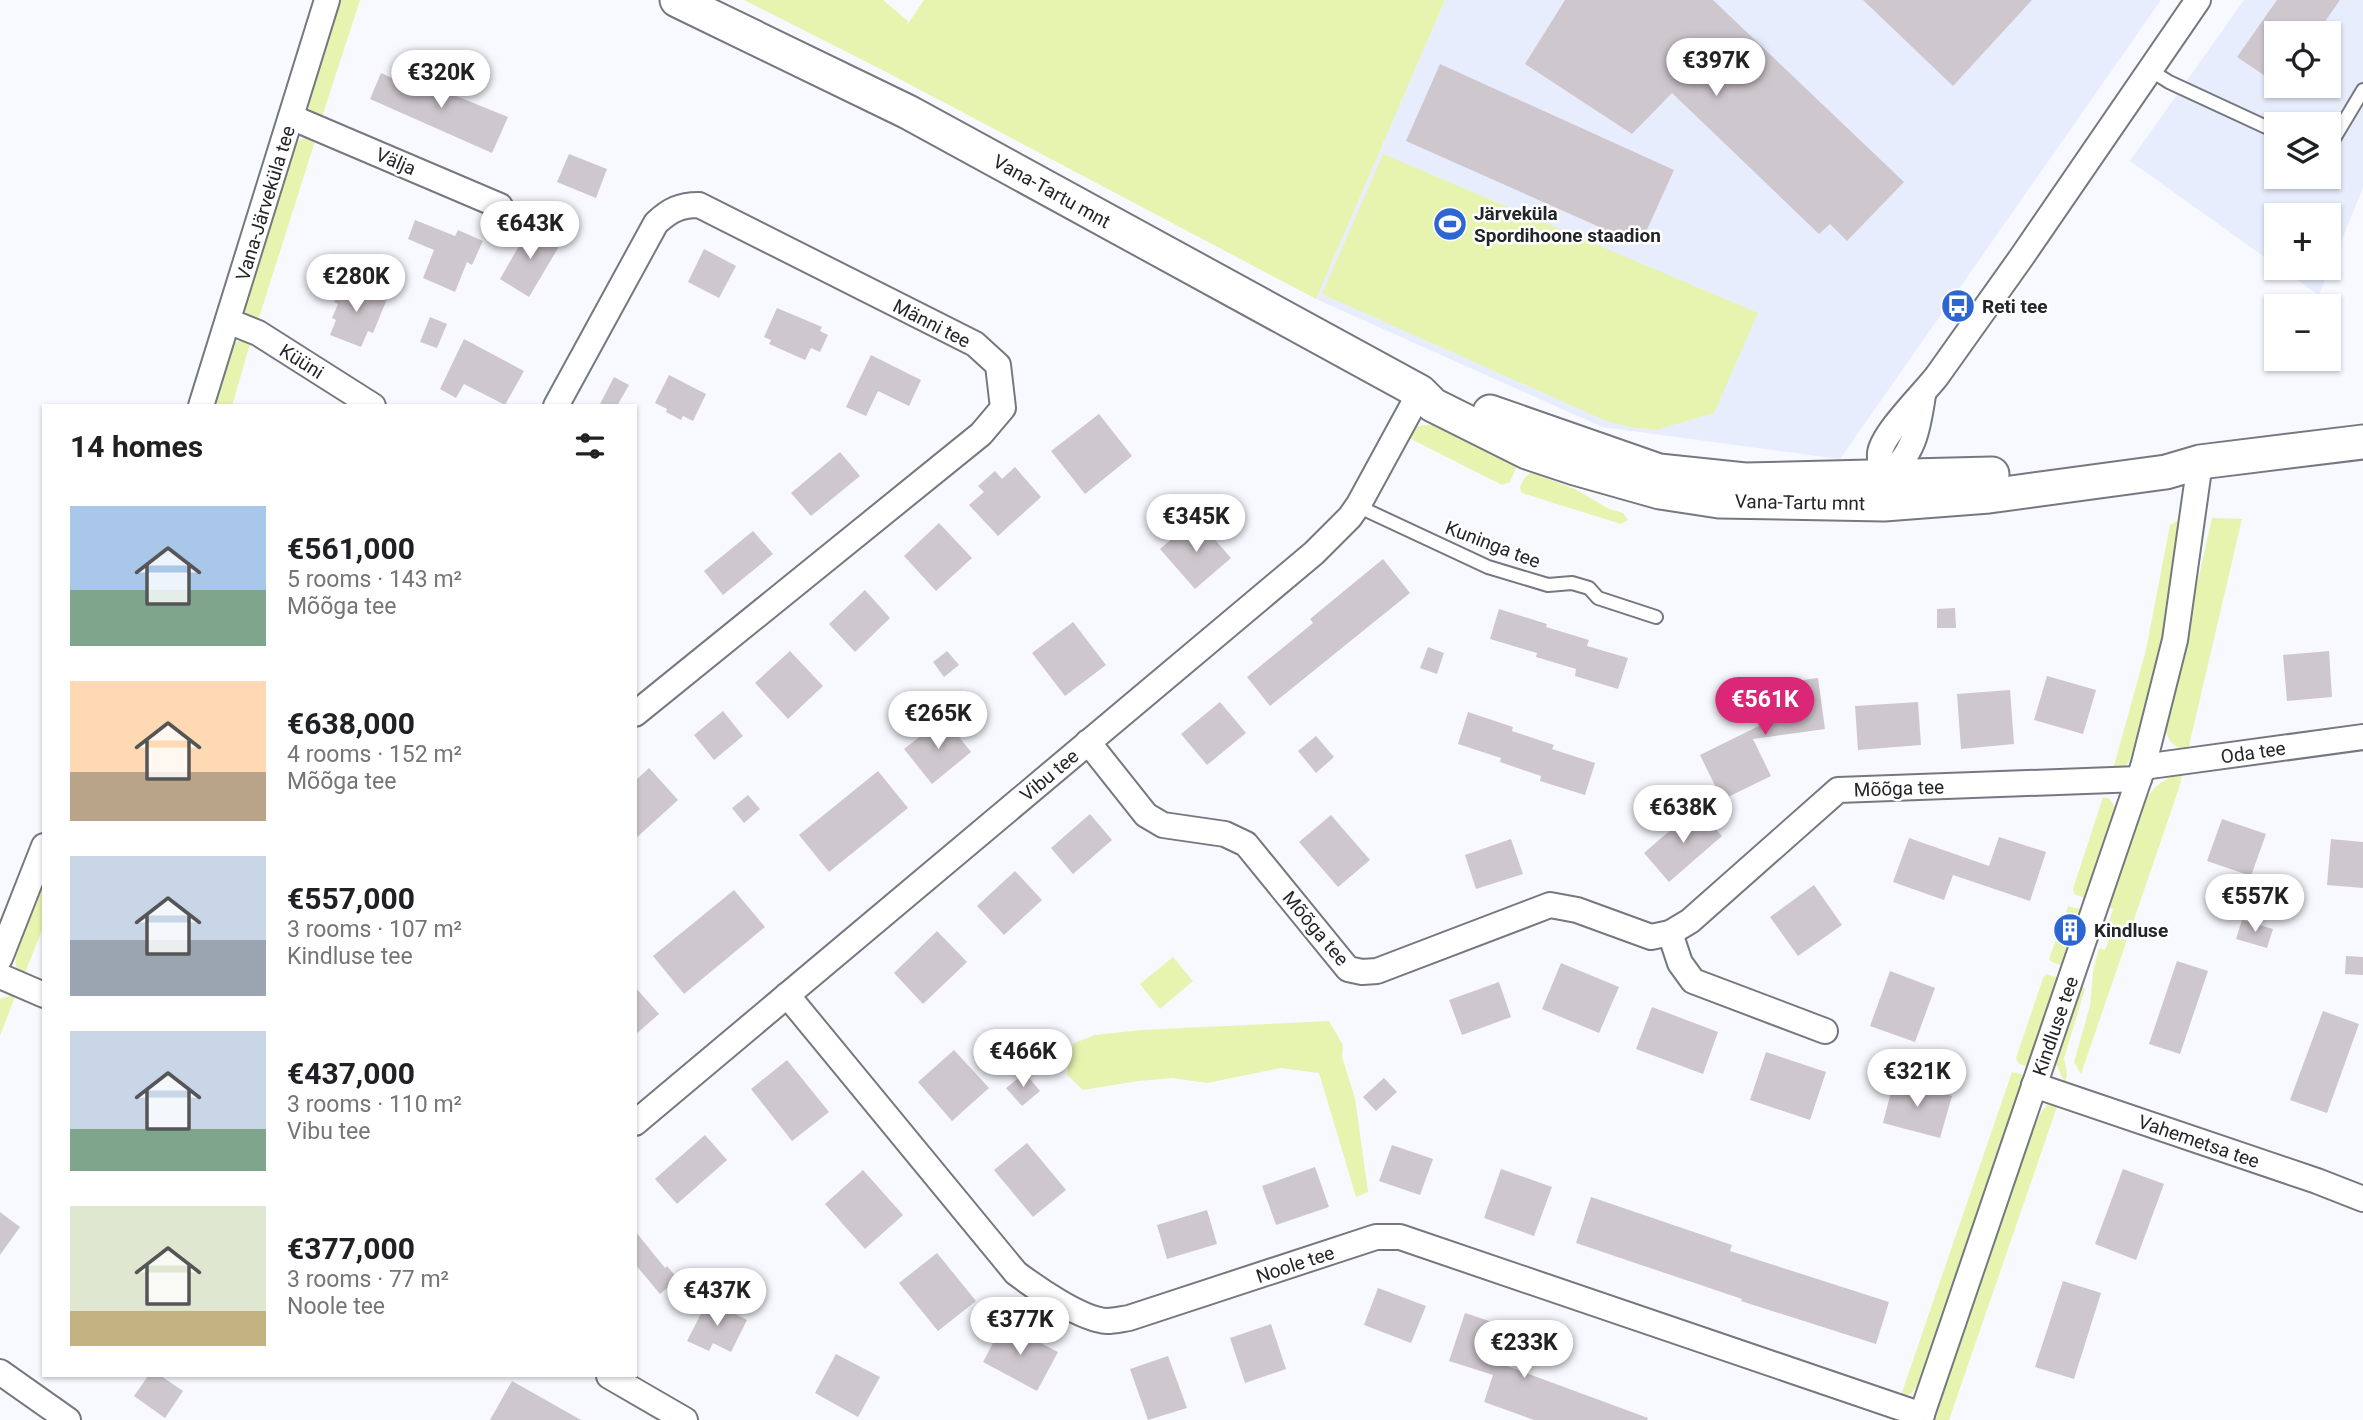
<!DOCTYPE html>
<meta charset="utf-8">
<style>
:root{--surface:#fff;--page:#f2f2f2;--text:#202124;--muted:#757577;--accent:#db2777}
body{margin:0;font-family:Roboto,sans-serif;background:var(--page);color:var(--text);height:100vh;display:flex;flex-direction:column;font-size:26px;white-space:nowrap}
*{box-sizing:border-box;margin:0}
p{font-size:23px;color:var(--muted)}
.icon{flex:none;width:38px;height:38px;fill:none;stroke:currentColor;stroke-width:2;stroke-linecap:round;stroke-linejoin:round}
.map{position:relative;flex:1;overflow:hidden}
.sheet{position:absolute;left:42px;top:404px;width:595px;height:973px;display:flex;flex-direction:column;background:var(--surface);border-radius:0px;box-shadow:0 2px 5px #0004}
.sheet>*{flex:none}
.controls{position:absolute;left:2264px;top:21px;display:grid;gap:14px}
.controls a{display:grid;place-items:center;width:77px;height:77px;border-radius:0px;background:var(--surface);box-shadow:0 2px 5px #0004;font-size:35px}
.price{position:absolute;translate:-50% -60px;padding:0 16px;border-radius:24px;background:#fff;color:#222;font-size:23px;line-height:46px;filter:drop-shadow(0 2px 4px #0008)}
.price::after{content:'';position:absolute;left:50%;top:42px;width:21px;height:16px;margin-left:-10px;background:inherit;clip-path:polygon(0 0,100% 0,50% 100%)}
.price.current{background:var(--accent);color:#fff}
ul{padding:0;list-style:none}
li{display:flex;align-items:center;gap:21px;height:175px;padding:0 28px}
li span{display:grid;place-items:center;flex:none;width:196px;height:140px;border-radius:0px;color:#555}
li>.icon{margin-inline-start:auto}
span .icon{width:84px;height:84px;fill:#fffc;stroke-width:1}
li b{font-size:30px}
h2{display:flex;justify-content:space-between;align-items:center;height:84px;padding:0 28px;font-size:30px}
.map>svg:first-child{display:block}
.built{fill:#e8edfd;fill-rule:evenodd}
.green{fill:#e6f4b0}
.building{fill:#cfc7ce}
.lines{fill:none;stroke-linecap:round;stroke-linejoin:round}
.lane-casing{stroke:#75787f;stroke-width:16}
.street-casing{stroke:#75787f;stroke-width:28}
.secondary-casing{stroke:#75787f;stroke-width:37}
.lane{stroke:#fff;stroke-width:12}
.street{stroke:#fff;stroke-width:24}
.secondary{stroke:#fff;stroke-width:33}
.labels{text-anchor:middle;stroke-width:5;stroke-linejoin:round;paint-order:stroke}
.street-label{font-size:19px;fill:#242528;stroke:#fff}
.poi-label{font-size:19px;font-weight:bold;fill:#242528;stroke:#fff;text-anchor:start}
</style>
<div class="map">
<svg width="2363" height="1420" viewBox="0 0 2363 1420">
<rect width="100%" height="100%" fill="#f7f9fe"/>
<g class="built">
<path d="M1445 0H2161L1840 459 1602 427 1316 299Z"/>
<path d="M2244 0H2363V188L2319 295 2280 268H2329V215H2277V266L2130 161ZM2277 33H2329V86H2277ZM2277 124H2329V177H2277Z"/>
</g>
<g class="green">
<path d="M341 0H360L321 120 309 111 308 102Z"/>
<path d="M744 0H883L908 21 907 25 924 0H1445L1316 299 890 74Z"/>
<path d="M306 137 316 138 257 324 248 319 244 307 297 142Z"/>
<path d="M1383 154 1758 313 1714 413 1656 430 1629 427 1604 420 1322 294Z"/>
<path d="M242 339 251 340 232 406H215L233 344Z"/>
<path d="M1435 424 1520 459 1510 482 1502 485 1407 437 1418 426Z"/>
<path d="M1532 473 1575 489 1609 509 1623 513 1628 520 1621 524 1522 493 1520 488C1522 481 1525 475 1532 473Z"/>
<path d="M2212 518 2242 519 2188 750C2174 749 2168 741 2165 728Z"/>
<path d="M2179 520 2173 592 2151 691 2129 762 2117 773H2112L2146 650 2170 525Z"/>
<path d="M2183 773 2178 791 2081 1074 2074 1062 2090 1006 2093 972 2099 948 2105 950 2111 935 2106 932 2113 909 2107 906 2143 804C2154 786 2162 779 2183 773Z"/>
<path d="M2103 797 2110 799 2117 811 2090 900 2074 894 2073 889Z"/>
<path d="M44 883V925L23 978 17 973 15 957Z"/>
<path d="M2068 906 2080 909 2075 923 2069 921 2064 934 2070 938 2061 965 2052 962 2049 959Z"/>
<path d="M1173 957 1193 981 1160 1009 1140 984Z"/>
<path d="M2046 974 2063 979 2029 1067 2019 1064 2016 1058 2043 978Z"/>
<path d="M2080 985 2085 989 2064 1058 2067 1075 2065 1083 2056 1064Z"/>
<path d="M16 994 0 1036V999Z"/>
<path d="M1329 1021 1343 1045 1342 1057 1355 1098 1368 1192 1356 1197 1319 1073 1281 1068 1207 1083 1173 1078 1138 1081 1083 1090 1067 1075 1069 1058 1074 1043 1095 1035 1142 1030Z"/>
<path d="M2012 1072 2025 1075 1922 1377 1912 1393 1900 1398Z"/>
<path d="M2048 1104H2058L1949 1420H1932L2032 1132 2041 1112Z"/>
</g>
<g class="building">
<path d="M1565 0H1713L1904 182 1847 241 1830 224 1819 234 1672 93 1632 134 1525 64Z"/>
<path d="M1863 0H2032L1953 86Z"/>
<path d="M2277 0H2340L2317 33H2277V84L2237 57Z"/>
<path d="M1440 64 1674 170 1640 245 1406 141Z"/>
<path d="M397 72 508 117 492 153 370 99 381 73 394 79Z"/>
<path d="M569 154 607 169 596 198 557 182Z"/>
<path d="M415 220 455 236 458 230 483 241 472 265 467 262 455 292 423 278 434 250 408 239Z"/>
<path d="M531 225 561 243 529 297 500 279Z"/>
<path d="M704 249 736 266 719 298 688 282Z"/>
<path d="M342 281 387 299 373 333 368 331 361 347 330 335 336 320 332 318 338 304 334 302Z"/>
<path d="M777 308 822 327 820 331 828 335 820 352 811 348 805 360 769 344 771 340 764 337Z"/>
<path d="M430 317 447 324 437 348 420 342Z"/>
<path d="M464 339 524 371 505 405 464 384 456 398 440 389Z"/>
<path d="M871 355 921 380 909 406 878 391 866 416 846 407Z"/>
<path d="M669 375 706 394 693 421 683 416 681 420 666 412 667 409 655 403Z"/>
<path d="M614 377 629 385 617 406H599Z"/>
<path d="M1099 414 1132 456 1085 494 1051 451Z"/>
<path d="M840 452 860 476 811 516 791 493Z"/>
<path d="M1015 467 1041 497 998 536 969 505 984 492 978 486 995 471 1002 479Z"/>
<path d="M1196 518 1231 558 1195 589 1160 549Z"/>
<path d="M939 523 972 558 936 591 904 556Z"/>
<path d="M753 531 773 554 723 595 704 571Z"/>
<path d="M1383 559 1410 593 1270 706 1247 677 1313 623 1310 619Z"/>
<path d="M865 590 890 618 855 652 829 624Z"/>
<path d="M1955 608 1956 628H1937V609Z"/>
<path d="M1499 609 1547 624 1546 627 1589 640 1587 646 1628 658 1618 689 1575 676 1576 669 1536 657 1537 653 1490 639Z"/>
<path d="M1073 622 1106 665 1065 696 1032 653Z"/>
<path d="M1428 647 1444 653 1437 674 1420 668Z"/>
<path d="M790 651 823 686 788 719 755 683Z"/>
<path d="M947 651 959 665 944 677 933 662Z"/>
<path d="M2329 651 2332 697 2287 701 2283 655Z"/>
<path d="M2047 676 2096 690 2083 734 2034 720Z"/>
<path d="M1818 678 1825 729 1753 739 1771 776 1722 800 1700 755 1769 721 1766 693 1782 691 1781 683Z"/>
<path d="M2010 690 2014 744 1961 749 1957 694Z"/>
<path d="M1220 702 1246 733 1207 765 1181 734Z"/>
<path d="M1918 702 1921 745 1858 750 1855 706Z"/>
<path d="M723 711 743 736 714 760 694 735Z"/>
<path d="M1468 712 1513 727 1512 731 1554 745 1552 749 1595 763 1585 795 1540 781 1541 776 1500 762 1501 758 1458 744Z"/>
<path d="M944 718 971 752 932 784 904 749Z"/>
<path d="M1316 736 1334 757 1316 773 1298 751Z"/>
<path d="M649 768 678 800 635 839V781Z"/>
<path d="M878 771 908 808 829 872 799 835Z"/>
<path d="M748 795 760 809 744 823 732 808Z"/>
<path d="M1696 808 1722 836 1669 882 1644 853Z"/>
<path d="M1090 814 1112 840 1073 874 1051 848Z"/>
<path d="M1331 815 1370 860 1338 887 1299 842Z"/>
<path d="M2222 819 2266 834 2251 876 2207 861Z"/>
<path d="M1999 837 2046 852 2030 901 1953 875 1944 900 1893 882 1909 838 1989 866Z"/>
<path d="M1511 839 1523 874 1476 889 1465 855Z"/>
<path d="M2331 839 2363 842V888L2327 885Z"/>
<path d="M1015 871 1042 900 1004 935 977 906Z"/>
<path d="M1814 885 1842 925 1798 956 1770 917Z"/>
<path d="M734 890 765 927 684 994 653 956Z"/>
<path d="M2242 920 2273 929 2267 948 2236 939Z"/>
<path d="M937 931 967 962 923 1004 894 973Z"/>
<path d="M2346 956 2363 957V975L2345 974Z"/>
<path d="M2177 961 2208 971 2180 1054 2149 1044Z"/>
<path d="M1561 963 1619 987 1599 1033 1542 1009Z"/>
<path d="M1890 971 1935 988 1915 1042 1870 1026Z"/>
<path d="M1499 982 1511 1017 1462 1035 1449 1000Z"/>
<path d="M635 987 659 1014 635 1035Z"/>
<path d="M1652 1007 1718 1032 1703 1074 1636 1049Z"/>
<path d="M2323 1011 2359 1024 2327 1113 2290 1100Z"/>
<path d="M954 1050 989 1088 952 1121 918 1082Z"/>
<path d="M1766 1052 1826 1072 1810 1120 1750 1100Z"/>
<path d="M787 1060 829 1112 792 1141 751 1089Z"/>
<path d="M1025 1073 1040 1091 1022 1106 1006 1088Z"/>
<path d="M1384 1078 1397 1092 1376 1111 1363 1097Z"/>
<path d="M1894 1080 1952 1096 1940 1138 1883 1123Z"/>
<path d="M705 1135 727 1160 677 1204 655 1179Z"/>
<path d="M1027 1143 1066 1190 1033 1217 994 1170Z"/>
<path d="M1392 1145 1433 1159 1420 1195 1379 1181Z"/>
<path d="M1315 1167 1329 1207 1276 1225 1262 1186Z"/>
<path d="M1501 1169 1552 1187 1534 1236 1484 1218Z"/>
<path d="M2123 1169 2164 1184 2136 1260 2095 1244Z"/>
<path d="M863 1170 903 1215 865 1249 825 1204Z"/>
<path d="M1591 1197 1732 1245 1730 1251 1889 1302 1876 1344 1741 1301 1742 1299 1576 1243Z"/>
<path d="M1207 1210 1217 1244 1167 1259 1157 1225Z"/>
<path d="M0 1212 20 1227 0 1255Z"/>
<path d="M635 1231 665 1268 667 1266 678 1279 660 1294 635 1264Z"/>
<path d="M937 1253 976 1301 938 1331 899 1283Z"/>
<path d="M2063 1281 2101 1293 2074 1379 2035 1367Z"/>
<path d="M1378 1288 1426 1306 1411 1343 1364 1325Z"/>
<path d="M708 1300 747 1320 731 1352 713 1343 709 1351 687 1341Z"/>
<path d="M1465 1313 1514 1329 1502 1364 1648 1418 1647 1420H1534L1484 1402 1493 1375 1449 1361Z"/>
<path d="M1003 1324 1058 1352 1037 1391 983 1362Z"/>
<path d="M1271 1324 1286 1369 1245 1383 1230 1338Z"/>
<path d="M836 1354 880 1377 858 1417 815 1393Z"/>
<path d="M1168 1356 1187 1408 1148 1420 1130 1369Z"/>
<path d="M148 1376H161L183 1391 165 1418 134 1396Z"/>
<path d="M512 1381 581 1420H490Z"/>
</g>
<g class="lines">
<g class="lane-casing">
<g id="lane">
<path d="M2150 70 2169 82 2277 132"/>
<path d="M2329 147 2363 90"/>
<path d="M1359 504 1368 511 1488 567 1548 585 1572 583 1589 588 1598 598 1656 617"/>
</g>
</g>
<g class="street-casing">
<g id="street">
<path d="M291 117 500 206"/>
<path d="M228 321 258 333 373 406"/>
<path d="M201 406 327 0"/>
<path d="M556 406 656 223C670 210 680 205 699 205L975 344 998 365 1003 408 981 434 635 714"/>
<path d="M1884 478C1914 456 1918 429 1923 395"/>
<path d="M1884 492C1884 480 1879 465 1880 453 1882 434 1924 393 1937 376L2021 258 2198 0"/>
<path d="M1088 742 1146 815 1163 825 1225 834 1246 844 1348 969 1362 972 1377 971 1550 905 1577 910 1651 937 1670 933 1690 921 1838 790 2139 779"/>
<path d="M2143 767 2363 737"/>
<path d="M1670 933 1680 963 1693 981 1825 1031"/>
<path d="M0 958 44 846"/>
<path d="M0 976 44 995"/>
<path d="M787 995 1016 1273C1036 1288 1082 1320 1107 1321 1114 1321 1122 1319 1129 1318L1376 1237H1400L1922 1415"/>
<path d="M2034 1085 2317 1181 2363 1199"/>
<path d="M635 1123 1314 553 1350 517 1359 504 1420 392"/>
<path d="M0 1372 68 1420"/>
<path d="M609 1376 685 1420"/>
<path d="M1920 1420 2143 767 2175 640 2200 462"/>
</g>
</g>
<g class="secondary-casing">
<g id="secondary">
<path d="M677 0 908 112 1420 392 1433 405 1527 452 1575 468 1660 492 1719 501 1884 504 1989 496 2166 472 2200 462 2363 442"/>
<path d="M1490 412 1659 471 1745 480 1992 474"/>
</g>
</g>
<use href="#lane" class="lane"/>
<use href="#street" class="street"/>
<use href="#secondary" class="secondary"/>
</g>
<defs>
<g id="stadium-disc" transform="scale(1.75)"><circle r="9.5" fill="#2d65d3" stroke="#fff"/><path d="M0-5a6.5 5 0 1 0 0 10a6.5 5 0 1 0 0-10ZM-3.5-1.8h7v3.6h-7Z" fill="#fff"/></g>
<g id="bus-disc" transform="scale(1.75)"><circle r="9.5" fill="#2d65d3" stroke="#fff"/><path d="M-5-6H5V4H4V6H2V4H-2V6H-4V4H-5ZM-3.5-4V0h7V-4ZM-3.5 1.2v1.5H-2V1.2ZM2 1.2v1.5H3.5V1.2Z" fill="#fff"/></g>
<g id="building-disc" transform="scale(1.75)"><circle r="9.5" fill="#2d65d3" stroke="#fff"/><path d="M-4-6H4V6H1V3H-1V6H-4ZM-2.5-4.3h1.7v1.8h-1.7ZM.8-4.3h1.7v1.8H.8ZM-2.5-1h1.7V.8h-1.7ZM.8-1h1.7V.8H.8Z" fill="#fff"/></g>
</defs>
<g fill-rule="evenodd">
<use href="#stadium-disc" x="1450" y="224"/>
<use href="#bus-disc" x="1958" y="306"/>
<use href="#building-disc" x="2070" y="930"/>
</g>
<g class="labels">
<g class="street-label">
<text transform="translate(396 161) rotate(23)" y="7">Välja</text>
<text transform="translate(1052 191) rotate(29)" y="7">Vana-Tartu mnt</text>
<text transform="translate(265 203) rotate(-73)" y="7">Vana-Järveküla tee</text>
<text transform="translate(932 323) rotate(27)" y="7">Männi tee</text>
<text transform="translate(302 361) rotate(32)" y="7">Küüni</text>
<text transform="translate(1800 502) rotate(1)" y="7">Vana-Tartu mnt</text>
<text transform="translate(1493 544) rotate(21)" y="7">Kuninga tee</text>
<text transform="translate(2253 752) rotate(-8)" y="7">Oda tee</text>
<text transform="translate(1049 775) rotate(-40)" y="7">Vibu tee</text>
<text transform="translate(1899 788) rotate(-2)" y="7">Mõõga tee</text>
<text transform="translate(1316 928) rotate(50)" y="7">Mõõga tee</text>
<text transform="translate(2055 1026) rotate(-71)" y="7">Kindluse tee</text>
<text transform="translate(2199 1141) rotate(19)" y="7">Vahemetsa tee</text>
<text transform="translate(1295 1264) rotate(-18)" y="7">Noole tee</text>
</g>
<g class="poi-label">
<text x="1474" y="220">Järveküla<tspan x="1474" dy="22">Spordihoone staadion</tspan></text>
<text x="1982" y="313">Reti tee</text>
<text x="2094" y="937">Kindluse</text>
</g>
</g>
</svg>
<div class="controls">
<a><svg class="icon" aria-label="locate" viewBox="0 0 24 24"><circle cx="12" cy="12" r="6"/><path d="M12 2v4M12 18v4M2 12h4M18 12h4"/></svg></a>
<a><svg class="icon" aria-label="layers" viewBox="0 0 24 24"><path d="M12 4l9 5-9 5-9-5zM3 14l9 5 9-5"/></svg></a>
<a>+</a>
<a>−</a>
</div>
<b class="price" style="left:1716px;top:98px">€397K</b>
<b class="price" style="left:441px;top:110px">€320K</b>
<b class="price" style="left:530px;top:261px">€643K</b>
<b class="price" style="left:356px;top:314px">€280K</b>
<b class="price" style="left:1196px;top:554px">€345K</b>
<b class="price current" style="left:1765px;top:737px">€561K</b>
<b class="price" style="left:938px;top:751px">€265K</b>
<b class="price" style="left:1683px;top:845px">€638K</b>
<b class="price" style="left:2255px;top:934px">€557K</b>
<b class="price" style="left:1023px;top:1089px">€466K</b>
<b class="price" style="left:1917px;top:1109px">€321K</b>
<b class="price" style="left:717px;top:1328px">€437K</b>
<b class="price" style="left:1020px;top:1357px">€377K</b>
<b class="price" style="left:1524px;top:1380px">€233K</b>
<section class="sheet">
<h2>14 homes<svg class="icon" aria-label="filters" viewBox="0 0 24 24"><path d="M4 7h16M4 17h16"/><circle cx="9" cy="7" r="2"/><circle cx="15" cy="17" r="2"/></svg></h2>
<ul>
<li><span style="background:linear-gradient(#a9c7e8 60%,#7fa58c 0)"><svg class="icon" aria-label="home" viewBox="0 0 24 24"><path d="M3 11l9-7 9 7M6 9v11h12V9"/></svg></span><div><b>€561,000</b><p>5 rooms · 143 m²</p><p>Mõõga tee</p></div></li>
<li><span style="background:linear-gradient(#ffd9b3 65%,#b9a48a 0)"><svg class="icon" aria-label="home" viewBox="0 0 24 24"><path d="M3 11l9-7 9 7M6 9v11h12V9"/></svg></span><div><b>€638,000</b><p>4 rooms · 152 m²</p><p>Mõõga tee</p></div></li>
<li><span style="background:linear-gradient(#c9d6e8 60%,#9aa5b1 0)"><svg class="icon" aria-label="home" viewBox="0 0 24 24"><path d="M3 11l9-7 9 7M6 9v11h12V9"/></svg></span><div><b>€557,000</b><p>3 rooms · 107 m²</p><p>Kindluse tee</p></div></li>
<li><span style="background:linear-gradient(#c9d6e8 70%,#7fa58c 0)"><svg class="icon" aria-label="home" viewBox="0 0 24 24"><path d="M3 11l9-7 9 7M6 9v11h12V9"/></svg></span><div><b>€437,000</b><p>3 rooms · 110 m²</p><p>Vibu tee</p></div></li>
<li><span style="background:linear-gradient(#dfe7d0 75%,#c2b280 0)"><svg class="icon" aria-label="home" viewBox="0 0 24 24"><path d="M3 11l9-7 9 7M6 9v11h12V9"/></svg></span><div><b>€377,000</b><p>3 rooms · 77 m²</p><p>Noole tee</p></div></li>
</ul>
</section>
</div>
